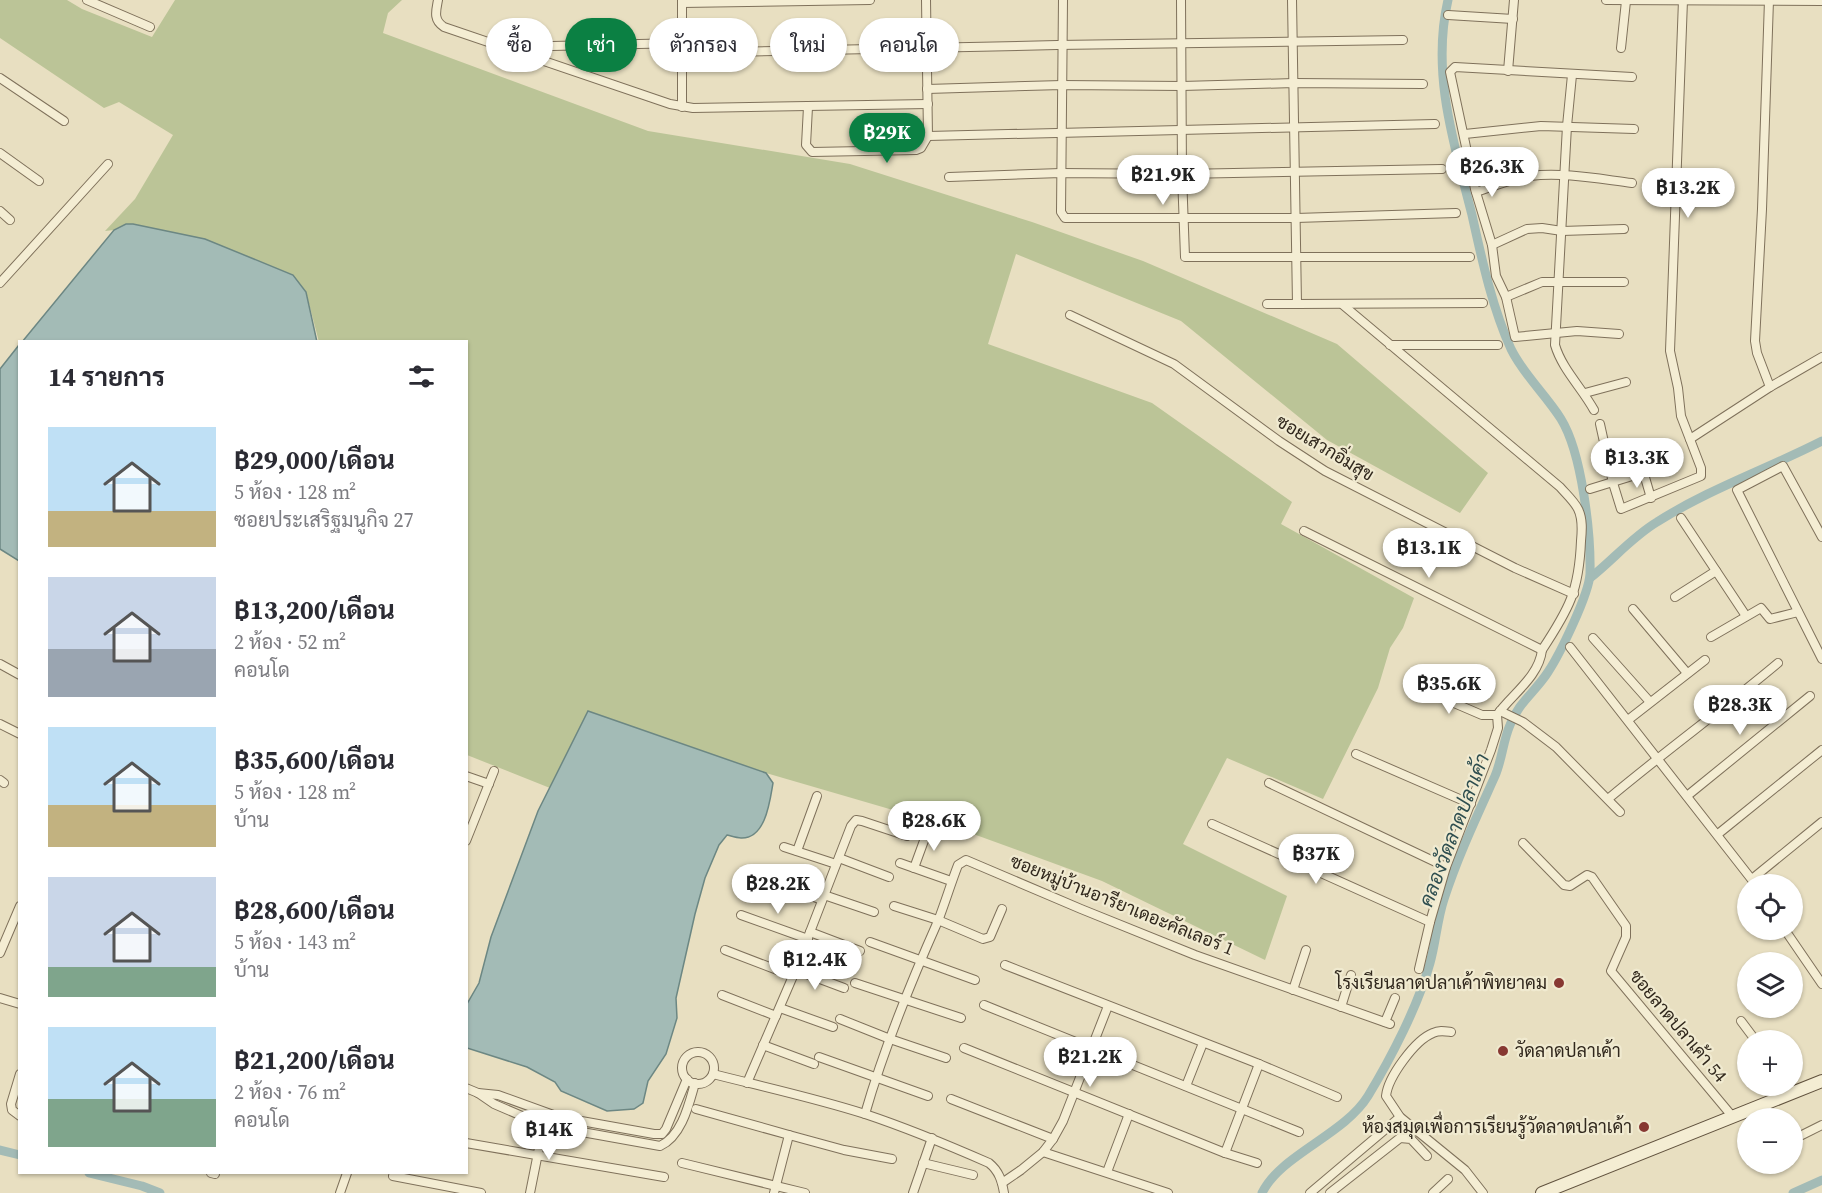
<!DOCTYPE html>
<html lang="th">
<meta charset="utf-8">
<style>
:root{--surface:#fff;--page:#f7f7f7;--text:#2b2b33;--muted:#7c7c81;--accent:#0b8043}
body{margin:0;font-family:"Source Serif 4",Sarabun,serif;background:var(--page);color:var(--text);height:100vh;display:flex;flex-direction:column;font-size:22px;white-space:nowrap}
*{box-sizing:border-box;margin:0}
p{font-size:20px;color:var(--muted)}
.icon{flex:none;width:33px;height:33px;fill:none;stroke:currentColor;stroke-width:2;stroke-linecap:round;stroke-linejoin:round}
.map{position:relative;flex:1;overflow:hidden}
.sheet{position:absolute;left:18px;top:340px;width:450px;height:834px;display:flex;flex-direction:column;background:var(--surface);border-radius:0px;box-shadow:0 2px 4px #0004}
.sheet>*{flex:none}
.top-card{position:absolute;left:486px;top:18px;width:570px;height:54px;display:flex;gap:12px}
.fabs{position:absolute;left:1737px;top:874px;display:grid;gap:12px}
.fabs a{display:grid;place-items:center;width:66px;height:66px;border-radius:50%;background:var(--surface);box-shadow:0 2px 4px #0004;font-size:30px}
.price{position:absolute;translate:-50% -51px;padding:0 14px;border-radius:21px;background:#fff;color:#222;font-size:20px;line-height:39px;filter:drop-shadow(0 2px 3px #0008)}
.price::after{content:'';position:absolute;left:50%;top:36px;width:18px;height:14px;margin-left:-9px;background:inherit;clip-path:polygon(0 0,100% 0,50% 100%)}
.price.active{background:var(--accent);color:#fff}
ul{padding:0;list-style:none}
li{display:flex;align-items:center;gap:18px;height:150px;padding:0 30px}
li span{display:grid;place-items:center;flex:none;width:168px;height:120px;border-radius:0px;color:#555}
li>.icon{margin-inline-start:auto}
span .icon{width:72px;height:72px;fill:#fffc;stroke-width:1}
li b{font-size:26px}
h2{display:flex;justify-content:space-between;align-items:center;height:72px;padding:0 30px;font-size:26px}
.tag{padding:0 21px;border-radius:27px;background:var(--surface);box-shadow:0 2px 4px #0004;font-size:21px;line-height:54px}
.tag.active{background:var(--accent);color:#fff}
.map>svg:first-child{display:block}
.green{fill:#bbc497}
.water{fill:#a3bbb6;stroke:#6c8783;stroke-width:1.5}
.lines{fill:none;stroke-linecap:round;stroke-linejoin:round}
.canal{stroke:#a3bbb6;stroke-width:9}
.minor-casing{stroke:#7f715b;stroke-width:10}
.secondary-casing{stroke:#61523e;stroke-width:14}
.minor{stroke:#f4edd3;stroke-width:8}
.secondary{stroke:#f4edd3;stroke-width:12}
.poi-dot{fill:#873832;stroke:#f0ead0;stroke-width:2}
.labels{text-anchor:middle;stroke-width:4.5;stroke-linejoin:round;paint-order:stroke}
.street-label{font-size:18px;fill:#31281d;stroke:#f0ead0}
.poi-label{font-size:18px;fill:#31281d;stroke:#f0ead0;text-anchor:end}
.water-label{font-size:20px;font-style:italic;fill:#2e4e4f;stroke:#f0ead0}
</style>
<div class="map">
<svg width="1822" height="1193" viewBox="0 0 1822 1193">
<rect width="100%" height="100%" fill="#e8dfc1"/>
<path class="green" d="M0 0H67L82 9 152 37 175 0H402L388 13 383 33 648 131 850 164 1032 222 1143 261 1337 344 1488 473 1460 513 1327 440 1181 321 1016 254 988 344 1152 403 1292 502 1281 524 1414 598 1403 628 1390 648 1378 688 1323 799 1227 758 1183 844 1287 896 1265 960 1102 881 965 831 766 773 588 711 550 788 467 755 466 342H319L306 292 119 227 114 230 105 231 135 199 173 135 119 102 104 108 0 38Z"/>
<g class="water">
<path d="M126 224H133L205 239 293 275 306 292 317 342H22L114 230Z"/>
<path d="M19 345V561L0 549V369Z"/>
<path d="M588 711 766 773 773 783C770 800 766 839 741 838 737 838 731 836 727 835L719 845 705 878 695 914 676 998 677 1018 666 1054 648 1081 643 1103 634 1109 607 1111 561 1091 555 1082 527 1067 467 1048V1004L479 983 491 937 538 811Z"/>
</g>
<g class="lines">
<g class="canal">
<path d="M1590 578C1613 560 1632 537 1657 522 1709 489 1767 469 1822 441"/>
<path d="M0 1150 20 1155"/>
<path d="M89 1173 142 1186 160 1193"/>
<path d="M1262 1193C1280 1155 1344 1135 1368 1096 1391 1058 1418 1006 1430 963 1436 942 1437 920 1444 899 1458 856 1477 816 1495 776 1502 760 1503 741 1510 725 1518 703 1536 691 1548 672 1560 654 1589 594 1590 574 1591 534 1582 453 1561 419 1546 395 1523 374 1511 349 1492 307 1482 260 1472 215 1454 144 1431 73 1448 0"/>
<path d="M1793 1193 1822 1180"/>
</g>
<g class="minor-casing">
<g id="minor">
<path d="M87 0 150 27"/>
<path d="M438 0C436 11 433 20 444 27L670 104 693 108 928 104"/>
<path d="M682 0V107"/>
<path d="M1063 0 1061 212 1065 218H1296L1456 213"/>
<path d="M1181 0 1182 174 1185 257H1470"/>
<path d="M1292 0 1297 304 1483 303"/>
<path d="M1606 0 1822 1"/>
<path d="M1769 0 1762 209 1755 341 1757 353 1770 387"/>
<path d="M682 3 870 0"/>
<path d="M1448 15 1513 19"/>
<path d="M509 47 682 43"/>
<path d="M1621 48 1626 1"/>
<path d="M682 51 730 52C954 47 1179 42 1403 40"/>
<path d="M1508 71 1514 0"/>
<path d="M1572 75 1567 126 1555 345C1562 369 1582 388 1594 410"/>
<path d="M0 78 64 121"/>
<path d="M927 89 1062 85 1182 86 1294 83 1423 84"/>
<path d="M808 107 806 145 812 152 916 150 921 148 928 136 926 0"/>
<path d="M1465 134 1541 126 1634 129"/>
<path d="M928 136 1435 124"/>
<path d="M0 153 39 181"/>
<path d="M949 177 1061 173 1182 174 1442 169"/>
<path d="M1476 192C1494 186 1512 179 1530 176 1563 172 1599 179 1632 183"/>
<path d="M0 211 10 220"/>
<path d="M1492 245 1527 229 1542 228 1562 231 1624 229"/>
<path d="M0 283 108 164"/>
<path d="M1506 297 1542 282H1624"/>
<path d="M1267 304H1297"/>
<path d="M1343 305 1560 487C1566 494 1574 501 1578 509 1583 519 1582 531 1581 541 1579 591 1569 609 1542 650 1539 677 1511 695 1497 715L1498 728 1491 750 1446 867 1430 922 1419 969"/>
<path d="M1070 315 1174 364 1279 441 1325 471 1515 568 1574 594"/>
<path d="M1619 334 1577 331 1515 337 1506 297 1496 276 1492 245 1475 189 1450 72 1455 67 1632 77"/>
<path d="M1390 345H1498"/>
<path d="M1585 393 1626 382"/>
<path d="M1600 424 1613 483 1621 509 1701 476V468L1681 416 1678 388 1670 351 1683 0"/>
<path d="M1690 439 1770 387 1822 357"/>
<path d="M1590 489 1642 473 1644 474 1651 498"/>
<path d="M1681 518 1746 616"/>
<path d="M1304 531 1542 650"/>
<path d="M1822 537 1783 466 1737 490 1822 659"/>
<path d="M1675 597 1716 571"/>
<path d="M1633 609 1687 673"/>
<path d="M1711 637 1761 608 1770 619 1798 612"/>
<path d="M1593 638 1650 702"/>
<path d="M1570 647 1756 885"/>
<path d="M0 664 20 675"/>
<path d="M1412 679 1454 703 1482 715H1497"/>
<path d="M1500 711 1523 722 1556 747 1620 812"/>
<path d="M1628 720 1705 660"/>
<path d="M0 724 20 734"/>
<path d="M1356 754 1471 804"/>
<path d="M466 776 489 784"/>
<path d="M0 780 4 783"/>
<path d="M1269 783 1446 867"/>
<path d="M1687 796 1810 696"/>
<path d="M1608 799C1664 752 1722 710 1778 663"/>
<path d="M1212 824 1430 922"/>
<path d="M1718 834 1822 750"/>
<path d="M466 841 494 771"/>
<path d="M1523 843 1564 885 1570 886 1587 875 1592 877 1626 926V937L1611 971 1732 1116"/>
<path d="M784 847 836 864"/>
<path d="M797 851 817 796"/>
<path d="M839 858 889 877"/>
<path d="M900 863 951 881"/>
<path d="M914 868 929 827"/>
<path d="M762 877 822 900"/>
<path d="M1752 879 1822 822"/>
<path d="M824 895 874 912"/>
<path d="M894 906 938 920 983 939 990 937 1002 909"/>
<path d="M741 915 808 939"/>
<path d="M1785 930 1822 984"/>
<path d="M810 932 860 951"/>
<path d="M870 942 975 980"/>
<path d="M725 950 793 976"/>
<path d="M0 953 20 906"/>
<path d="M1005 965 1259 1064 1337 1097"/>
<path d="M796 970 844 988"/>
<path d="M855 983 961 1018"/>
<path d="M1293 990 1306 950"/>
<path d="M722 995 776 1016"/>
<path d="M0 998 20 1004"/>
<path d="M984 1005 1299 1132"/>
<path d="M1341 1007 1351 975"/>
<path d="M780 1008 833 1027"/>
<path d="M840 1019 890 1039 946 1058"/>
<path d="M1741 1021 1756 1041"/>
<path d="M1385 1022 1395 998"/>
<path d="M1451 1032C1444 1031 1439 1030 1433 1033 1415 1040 1388 1077 1386 1096L1400 1117 1465 1170 1483 1193"/>
<path d="M763 1045 814 1064"/>
<path d="M964 1048 1225 1153 1257 1163"/>
<circle cx="698" cy="1068" r="16"/>
<path d="M819 1057 928 1096"/>
<path d="M20 1074 11 1104 12 1110 20 1116"/>
<path d="M713 1074C764 1087 815 1098 865 1114 907 1128 948 1145 989 1163 999 1171 1002 1181 1004 1193"/>
<path d="M747 1083 793 976 851 826 856 820 862 821 907 836"/>
<path d="M1186 1086 1203 1043"/>
<path d="M466 1088 478 1093 494 1104 543 1125 660 1146C682 1136 689 1104 695 1083"/>
<path d="M478 1093 498 1095 559 1117 654 1134H662L666 1129 687 1079"/>
<path d="M951 1099 1053 1139"/>
<path d="M696 1109 789 1135 774 1193"/>
<path d="M865 1114C884 1048 910 984 938 921 945 903 951 883 958 865L966 860 1081 909 1195 955 1390 1024"/>
<path d="M789 1135 844 1150 892 1159"/>
<path d="M1800 1136 1822 1125"/>
<path d="M466 1143 664 1177"/>
<path d="M1043 1152 1168 1193"/>
<path d="M1225 1153 1259 1064"/>
<path d="M682 1163 805 1193"/>
<path d="M923 1163 973 1175"/>
<path d="M1107 1172 1129 1114"/>
<path d="M211 1173 215 1174"/>
<path d="M393 1176 481 1193"/>
<path d="M1002 1183 1021 1170 1043 1152 1053 1139 1063 1121 1108 1006"/>
<path d="M340 1193 347 1173"/>
<path d="M530 1193 546 1113"/>
<path d="M913 1193 932 1138"/>
<path d="M1310 1193 1400 1117"/>
<path d="M1330 1193 1400 1138 1411 1139 1427 1156"/>
<path d="M1433 1193 1448 1179"/>
</g>
</g>
<g class="secondary-casing">
<path id="secondary" d="M1542 1193 1822 1081"/>
</g>
<use href="#minor" class="minor"/>
<use href="#secondary" class="secondary"/>
</g>
<g class="poi-dot">
<circle cx="1559" cy="983" r="6"/>
<circle cx="1503" cy="1051" r="6"/>
<circle cx="1644" cy="1127" r="6"/>
</g>
<g class="labels">
<g class="street-label">
<text transform="translate(1325 448) rotate(31)" y="6">ซอยเสวกอิ่มสุข</text>
<text transform="translate(1122 905) rotate(22)" y="6">ซอยหมู่บ้านอารียาเดอะคัลเลอร์ 1</text>
<text transform="translate(1678 1026) rotate(50)" y="6">ซอยลาดปลาเค้า 54</text>
</g>
<g class="poi-label">
<text x="1547" y="989">โรงเรียนลาดปลาเค้าพิทยาคม</text>
<text x="1515" y="1057" text-anchor="start">วัดลาดปลาเค้า</text>
<text x="1632" y="1133">ห้องสมุดเพื่อการเรียนรู้วัดลาดปลาเค้า</text>
</g>
<g class="water-label">
<text transform="translate(1454 830) rotate(-69)" y="7">คลองวัดลาดปลาเค้า</text>
</g>
</g>
</svg>
<div class="fabs">
<a><svg class="icon" aria-label="locate" viewBox="0 0 24 24"><circle cx="12" cy="12" r="6"/><path d="M12 2v4M12 18v4M2 12h4M18 12h4"/></svg></a>
<a><svg class="icon" aria-label="layers" viewBox="0 0 24 24"><path d="M12 4l9 5-9 5-9-5zM3 14l9 5 9-5"/></svg></a>
<a>+</a>
<a>−</a>
</div>
<b class="price active" style="left:887px;top:164px">฿29K</b>
<b class="price" style="left:1492px;top:198px">฿26.3K</b>
<b class="price" style="left:1163px;top:206px">฿21.9K</b>
<b class="price" style="left:1688px;top:219px">฿13.2K</b>
<b class="price" style="left:1637px;top:489px">฿13.3K</b>
<b class="price" style="left:1429px;top:579px">฿13.1K</b>
<b class="price" style="left:1449px;top:715px">฿35.6K</b>
<b class="price" style="left:1740px;top:736px">฿28.3K</b>
<b class="price" style="left:934px;top:852px">฿28.6K</b>
<b class="price" style="left:1316px;top:885px">฿37K</b>
<b class="price" style="left:778px;top:915px">฿28.2K</b>
<b class="price" style="left:815px;top:991px">฿12.4K</b>
<b class="price" style="left:1090px;top:1088px">฿21.2K</b>
<b class="price" style="left:549px;top:1161px">฿14K</b>
<div class="top-card">
<a class="tag">ซื้อ</a>
<a class="tag active">เช่า</a>
<a class="tag">ตัวกรอง</a>
<a class="tag">ใหม่</a>
<a class="tag">คอนโด</a>
</div>
<section class="sheet">
<h2>14 รายการ<svg class="icon" aria-label="filters" viewBox="0 0 24 24"><path d="M4 7h16M4 17h16"/><circle cx="9" cy="7" r="2"/><circle cx="15" cy="17" r="2"/></svg></h2>
<ul>
<li><span style="background:linear-gradient(#bfe0f5 70%,#c2b280 0)"><svg class="icon" aria-label="home" viewBox="0 0 24 24"><path d="M3 11l9-7 9 7M6 9v11h12V9"/></svg></span><div><b>฿29,000/เดือน</b><p>5 ห้อง · 128 m²</p><p>ซอยประเสริฐมนูกิจ 27</p></div></li>
<li><span style="background:linear-gradient(#c9d6e8 60%,#9aa5b1 0)"><svg class="icon" aria-label="home" viewBox="0 0 24 24"><path d="M3 11l9-7 9 7M6 9v11h12V9"/></svg></span><div><b>฿13,200/เดือน</b><p>2 ห้อง · 52 m²</p><p>คอนโด</p></div></li>
<li><span style="background:linear-gradient(#bfe0f5 65%,#c2b280 0)"><svg class="icon" aria-label="home" viewBox="0 0 24 24"><path d="M3 11l9-7 9 7M6 9v11h12V9"/></svg></span><div><b>฿35,600/เดือน</b><p>5 ห้อง · 128 m²</p><p>บ้าน</p></div></li>
<li><span style="background:linear-gradient(#c9d6e8 75%,#7fa58c 0)"><svg class="icon" aria-label="home" viewBox="0 0 24 24"><path d="M3 11l9-7 9 7M6 9v11h12V9"/></svg></span><div><b>฿28,600/เดือน</b><p>5 ห้อง · 143 m²</p><p>บ้าน</p></div></li>
<li><span style="background:linear-gradient(#bfe0f5 60%,#7fa58c 0)"><svg class="icon" aria-label="home" viewBox="0 0 24 24"><path d="M3 11l9-7 9 7M6 9v11h12V9"/></svg></span><div><b>฿21,200/เดือน</b><p>2 ห้อง · 76 m²</p><p>คอนโด</p></div></li>
</ul>
</section>
</div>
